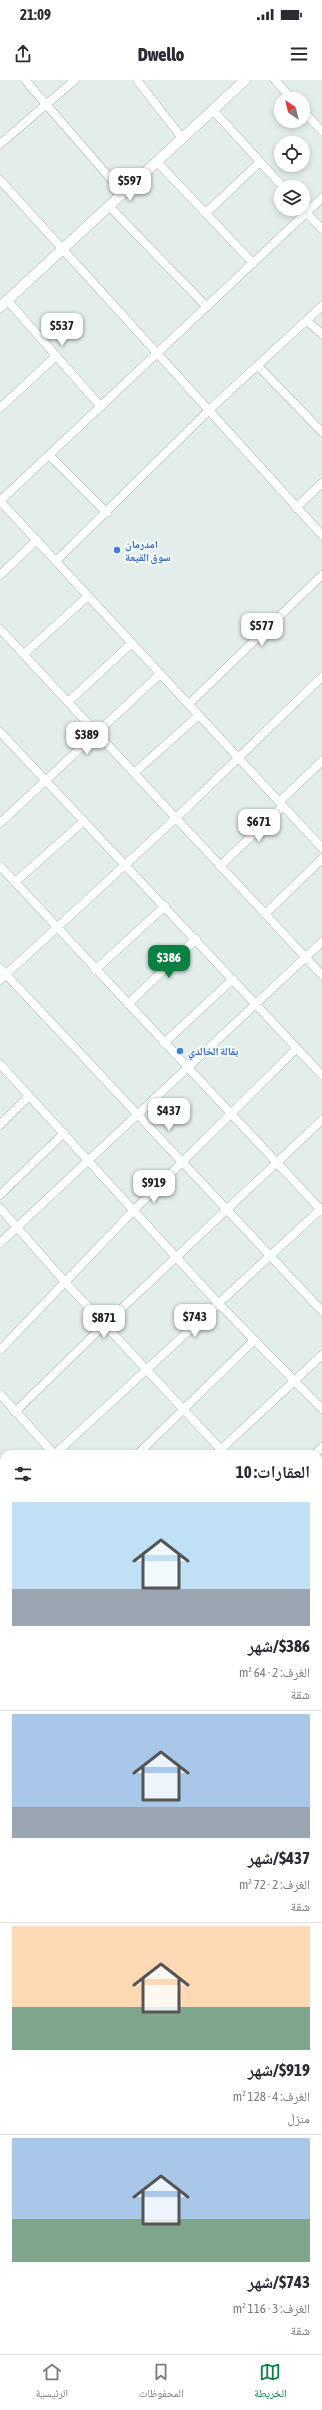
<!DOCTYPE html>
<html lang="ar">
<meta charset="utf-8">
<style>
:root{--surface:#fff;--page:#f2f2f3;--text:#2b2b33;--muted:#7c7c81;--line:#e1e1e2;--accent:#0b8043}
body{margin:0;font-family:"Asap Condensed","Noto Naskh Arabic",sans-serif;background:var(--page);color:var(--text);direction:rtl;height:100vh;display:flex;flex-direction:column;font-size:15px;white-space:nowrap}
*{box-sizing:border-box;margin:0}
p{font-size:13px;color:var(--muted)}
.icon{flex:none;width:22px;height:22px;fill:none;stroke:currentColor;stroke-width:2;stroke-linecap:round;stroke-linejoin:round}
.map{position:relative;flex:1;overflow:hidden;direction:ltr}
.sheet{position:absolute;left:0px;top:1370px;width:322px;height:904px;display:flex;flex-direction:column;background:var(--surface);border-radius:12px 12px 0 0;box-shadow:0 2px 6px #0003;direction:rtl}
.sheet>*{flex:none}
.needle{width:26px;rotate:325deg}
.fabs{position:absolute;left:274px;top:12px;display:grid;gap:8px}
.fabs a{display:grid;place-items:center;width:36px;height:36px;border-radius:50%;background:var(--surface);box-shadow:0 2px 6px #0003;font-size:20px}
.price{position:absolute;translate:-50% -34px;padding:0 9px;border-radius:8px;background:#fff;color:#222;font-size:13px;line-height:26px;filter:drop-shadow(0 1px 2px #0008)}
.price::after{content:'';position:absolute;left:50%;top:24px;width:12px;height:9px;margin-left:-6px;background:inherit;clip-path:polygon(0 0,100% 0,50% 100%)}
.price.selected{background:var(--accent);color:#fff}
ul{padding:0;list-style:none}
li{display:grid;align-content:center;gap:8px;height:212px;padding:0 12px}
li+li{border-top:1px solid var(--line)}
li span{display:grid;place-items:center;height:124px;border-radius:0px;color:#555}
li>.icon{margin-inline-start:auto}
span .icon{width:72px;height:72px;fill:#fffc;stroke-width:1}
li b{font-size:17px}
h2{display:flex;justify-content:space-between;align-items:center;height:48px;padding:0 12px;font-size:17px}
.status{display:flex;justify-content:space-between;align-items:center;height:28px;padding:0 20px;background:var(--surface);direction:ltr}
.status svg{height:11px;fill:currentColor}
header{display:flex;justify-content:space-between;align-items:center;height:52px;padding:0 12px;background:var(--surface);font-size:18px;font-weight:800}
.tab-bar{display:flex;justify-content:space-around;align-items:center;height:56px;border-top:1px solid var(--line);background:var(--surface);font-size:11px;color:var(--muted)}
.tab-bar a{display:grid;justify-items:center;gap:2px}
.tab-bar .selected{color:var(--accent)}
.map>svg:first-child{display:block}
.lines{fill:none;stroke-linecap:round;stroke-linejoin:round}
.minor-casing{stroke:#a5b6b4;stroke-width:9}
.tertiary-casing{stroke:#a5b6b4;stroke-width:11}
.minor{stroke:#fff;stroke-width:8}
.tertiary{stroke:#fff;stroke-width:10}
.shop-dot{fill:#3f7fe0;stroke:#f4faf8;stroke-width:1.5}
.labels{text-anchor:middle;stroke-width:4;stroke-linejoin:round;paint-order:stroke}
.shop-label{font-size:11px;font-weight:bold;fill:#366cbe;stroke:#f4faf8;text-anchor:start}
</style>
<div class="status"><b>21:09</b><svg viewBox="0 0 49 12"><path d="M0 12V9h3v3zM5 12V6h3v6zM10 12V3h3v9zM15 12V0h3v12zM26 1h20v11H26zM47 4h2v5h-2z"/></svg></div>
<header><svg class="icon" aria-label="menu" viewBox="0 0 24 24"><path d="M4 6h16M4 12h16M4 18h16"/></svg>Dwello<svg class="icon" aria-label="share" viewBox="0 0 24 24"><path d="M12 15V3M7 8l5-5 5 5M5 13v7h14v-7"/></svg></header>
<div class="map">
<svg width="322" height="2274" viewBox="0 0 322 2274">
<rect width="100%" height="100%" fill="#e3eeeb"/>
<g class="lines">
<g class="minor-casing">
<g id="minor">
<path d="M25 0 123 113"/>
<path d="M137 0 182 58"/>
<path d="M275 0 292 19"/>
<path d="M213 30 283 107"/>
<path d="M303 31 322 51"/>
<path d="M0 64 75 0"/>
<path d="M157 82 253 183"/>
<path d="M0 100 322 455"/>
<path d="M109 126 207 227"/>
<path d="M303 129 322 149"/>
<path d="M207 132 260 82"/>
<path d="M8 221 101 327"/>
<path d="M307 241 322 254"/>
<path d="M258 286 322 352"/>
<path d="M0 328 56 276"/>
<path d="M50 376 107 433"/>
<path d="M0 421 322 768"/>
<path d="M0 421 322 118"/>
<path d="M296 428 322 403"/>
<path d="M56 481 208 331 322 226"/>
<path d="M0 495 37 460"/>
<path d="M0 549 322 895"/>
<path d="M24 574 88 516"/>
<path d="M68 622 132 563"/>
<path d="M189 624 322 495"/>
<path d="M0 652 322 995"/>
<path d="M134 693 199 635"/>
<path d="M279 722 322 681"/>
<path d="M0 743 160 594"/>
<path d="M0 786 322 1131"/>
<path d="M220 786 283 726"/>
<path d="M15 802 84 741"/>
<path d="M265 834 322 779"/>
<path d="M0 888 322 1231"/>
<path d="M95 890 165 826"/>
<path d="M0 900 176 738 322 597"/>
<path d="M128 924 196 859"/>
<path d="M164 963 233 899"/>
<path d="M0 984 218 1223 322 1329"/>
<path d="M0 1045 29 1016"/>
<path d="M0 1115 64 1053"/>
<path d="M0 1128 65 1202 225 1374"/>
<path d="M0 1163 322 862"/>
<path d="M0 1270 134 1130 297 968"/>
<path d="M0 1314 54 1374"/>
<path d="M15 1332 104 1245 322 1040"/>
<path d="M55 1374 322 1128"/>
<path d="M138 1374 254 1260"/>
<path d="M216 1374 322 1275"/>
<path d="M315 1374 322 1367"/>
<path d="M0 1404 4 1409"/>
<path d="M318 1445 322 1441"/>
<path d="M0 1447 4 1442"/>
<path d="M318 1475 322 1479"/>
<path d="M318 1511 322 1508"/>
<path d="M0 1515 4 1519"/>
<path d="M0 1582 4 1577"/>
<path d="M318 1595 322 1592"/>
<path d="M0 1613 4 1616"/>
<path d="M318 1670 322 1674"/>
<path d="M0 1680 4 1683"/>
<path d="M0 1732 4 1727"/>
<path d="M318 1753 322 1749"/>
<path d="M0 1805 4 1810"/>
<path d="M0 1856 4 1853"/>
<path d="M0 1985 4 1983"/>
</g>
</g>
<g class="tertiary-casing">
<g id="tertiary">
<path d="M0 227 245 0"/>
<path d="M318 1794 322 1790"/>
<path d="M0 2037 4 2034"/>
</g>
</g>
<use href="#minor" class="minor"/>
<use href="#tertiary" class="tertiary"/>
</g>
<g class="shop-dot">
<circle cx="117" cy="470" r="4"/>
<circle cx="180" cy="971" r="4"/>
</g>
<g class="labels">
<g class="shop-label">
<text x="125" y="468">امدرمان<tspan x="125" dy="13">سوق القيعة</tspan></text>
<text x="188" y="975">بقالة الخالدي</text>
</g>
</g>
</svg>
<div class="fabs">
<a><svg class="needle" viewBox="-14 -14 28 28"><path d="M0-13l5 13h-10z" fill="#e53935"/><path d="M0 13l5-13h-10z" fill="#7c7c81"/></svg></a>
<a><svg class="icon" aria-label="locate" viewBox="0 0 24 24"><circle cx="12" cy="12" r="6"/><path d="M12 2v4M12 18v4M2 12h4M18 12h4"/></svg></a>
<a><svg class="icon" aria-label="layers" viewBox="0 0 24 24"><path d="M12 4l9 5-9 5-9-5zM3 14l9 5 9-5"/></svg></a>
</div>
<b class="price" style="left:130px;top:122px">$597</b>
<b class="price" style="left:62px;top:267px">$537</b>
<b class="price" style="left:262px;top:567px">$577</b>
<b class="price" style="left:87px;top:676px">$389</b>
<b class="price" style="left:259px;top:763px">$671</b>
<b class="price selected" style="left:169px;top:899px">$386</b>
<b class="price" style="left:169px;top:1052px">$437</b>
<b class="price" style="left:154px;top:1124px">$919</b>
<b class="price" style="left:195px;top:1258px">$743</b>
<b class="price" style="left:104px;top:1259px">$871</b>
<section class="sheet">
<h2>العقارات: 10<svg class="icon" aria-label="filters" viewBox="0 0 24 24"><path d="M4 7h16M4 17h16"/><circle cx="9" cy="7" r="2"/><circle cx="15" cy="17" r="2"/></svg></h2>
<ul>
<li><span style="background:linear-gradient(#bfe0f5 70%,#9aa5b1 0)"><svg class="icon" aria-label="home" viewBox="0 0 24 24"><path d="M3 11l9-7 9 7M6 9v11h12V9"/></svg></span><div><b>$386/شهر</b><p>الغرف: 2 · 64 m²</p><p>شقة</p></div></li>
<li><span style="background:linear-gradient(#a9c7e8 75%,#9aa5b1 0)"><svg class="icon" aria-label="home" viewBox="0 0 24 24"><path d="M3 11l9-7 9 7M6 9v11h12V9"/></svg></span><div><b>$437/شهر</b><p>الغرف: 2 · 72 m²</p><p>شقة</p></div></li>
<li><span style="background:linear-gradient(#ffd9b3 65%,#7fa58c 0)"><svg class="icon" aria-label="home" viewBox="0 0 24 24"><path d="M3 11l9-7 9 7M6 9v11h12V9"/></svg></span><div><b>$919/شهر</b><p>الغرف: 4 · 128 m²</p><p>منزل</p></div></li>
<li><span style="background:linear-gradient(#a9c7e8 65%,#7fa58c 0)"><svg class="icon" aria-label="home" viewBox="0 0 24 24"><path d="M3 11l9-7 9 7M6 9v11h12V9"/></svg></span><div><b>$743/شهر</b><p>الغرف: 3 · 116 m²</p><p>شقة</p></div></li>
</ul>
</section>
</div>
<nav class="tab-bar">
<a class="selected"><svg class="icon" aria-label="map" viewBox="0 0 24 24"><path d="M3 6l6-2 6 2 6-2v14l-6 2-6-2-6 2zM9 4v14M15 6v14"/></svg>الخريطة</a>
<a><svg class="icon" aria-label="saved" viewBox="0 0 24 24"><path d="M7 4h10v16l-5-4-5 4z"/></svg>المحفوظات</a>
<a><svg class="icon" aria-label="home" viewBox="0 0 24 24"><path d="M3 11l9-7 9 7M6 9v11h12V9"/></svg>الرئيسية</a>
</nav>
